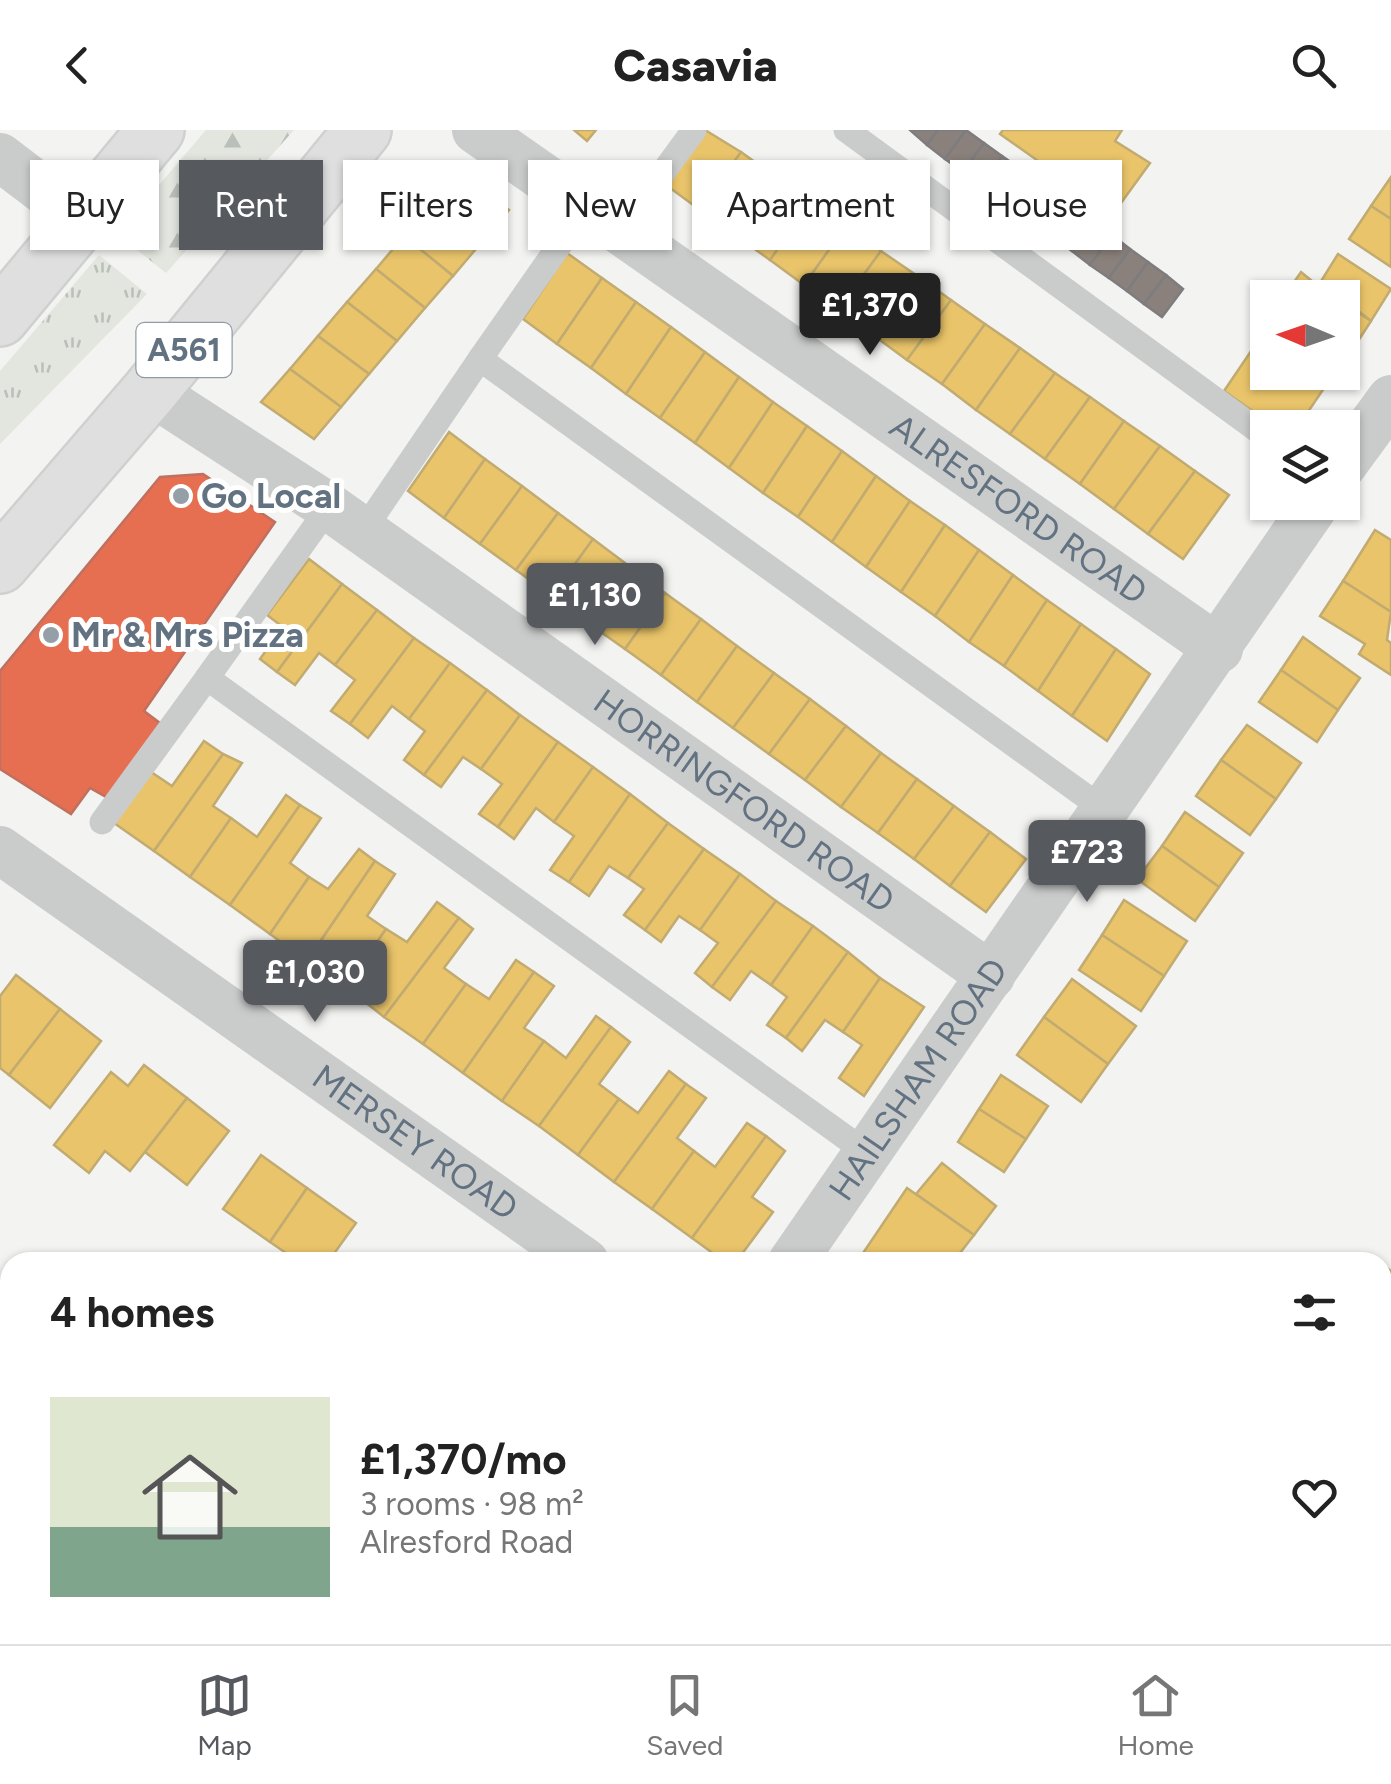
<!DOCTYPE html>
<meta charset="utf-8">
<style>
:root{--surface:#fff;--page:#f6f6f6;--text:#222;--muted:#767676;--line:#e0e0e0;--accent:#565a5e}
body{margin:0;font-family:Figtree,sans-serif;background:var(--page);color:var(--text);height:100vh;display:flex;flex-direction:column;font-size:38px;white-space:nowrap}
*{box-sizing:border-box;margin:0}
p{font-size:32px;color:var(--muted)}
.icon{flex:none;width:55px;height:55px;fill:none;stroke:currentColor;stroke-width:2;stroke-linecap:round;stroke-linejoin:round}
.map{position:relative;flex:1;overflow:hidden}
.sheet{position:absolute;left:0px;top:1122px;width:1392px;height:392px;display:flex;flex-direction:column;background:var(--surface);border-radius:30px 30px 0 0;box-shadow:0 2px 8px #0004}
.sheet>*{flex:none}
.hud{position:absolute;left:30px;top:30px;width:1332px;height:90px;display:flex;gap:20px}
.needle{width:65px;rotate:272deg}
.controls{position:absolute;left:1250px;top:150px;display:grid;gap:20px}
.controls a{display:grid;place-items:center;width:110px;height:110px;border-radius:0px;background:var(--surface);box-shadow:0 2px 8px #0004;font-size:50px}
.price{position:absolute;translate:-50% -85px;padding:0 22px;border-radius:10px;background:var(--accent);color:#fff;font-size:32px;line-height:65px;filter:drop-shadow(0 2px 5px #0008)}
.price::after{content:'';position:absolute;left:50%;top:60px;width:30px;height:22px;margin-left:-15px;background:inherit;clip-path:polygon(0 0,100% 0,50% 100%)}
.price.on{background:#222;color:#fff}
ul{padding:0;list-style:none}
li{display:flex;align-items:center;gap:30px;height:250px;padding:0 50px}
li span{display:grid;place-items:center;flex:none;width:280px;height:200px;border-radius:0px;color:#555}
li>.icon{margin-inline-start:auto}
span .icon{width:120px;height:120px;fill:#fffc;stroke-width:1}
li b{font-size:42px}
h2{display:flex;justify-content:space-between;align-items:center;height:120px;padding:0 50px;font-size:42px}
.pill{padding:0 35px;border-radius:0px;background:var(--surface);box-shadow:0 2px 8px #0004;font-size:35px;line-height:90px}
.pill.on{background:var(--accent);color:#fff}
header{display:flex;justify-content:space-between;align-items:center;height:130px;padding:0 50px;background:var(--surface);font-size:45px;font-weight:800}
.dock{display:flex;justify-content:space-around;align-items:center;height:140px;border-top:2px solid var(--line);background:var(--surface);font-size:28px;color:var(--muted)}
.dock a{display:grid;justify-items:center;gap:5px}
.dock .on{color:var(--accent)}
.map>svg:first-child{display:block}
.grass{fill:url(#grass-tufts)}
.forest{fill:url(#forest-firs)}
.homes{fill:#e9c46a;stroke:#c1ab71;stroke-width:2.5}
.shops{fill:#e76f51;stroke:#bf705f;stroke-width:2.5}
.industry{fill:#8a817c;stroke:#7e7c7e;stroke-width:2.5}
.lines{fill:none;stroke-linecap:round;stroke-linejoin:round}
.highway-casing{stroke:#cfd0d0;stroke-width:60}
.lane{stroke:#cacccc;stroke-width:25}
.street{stroke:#cacccc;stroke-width:48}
.highway{stroke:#dfdfe0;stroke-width:55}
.poi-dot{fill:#959fa8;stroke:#fff;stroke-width:4}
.labels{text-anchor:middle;stroke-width:10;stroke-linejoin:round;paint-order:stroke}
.shield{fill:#fff;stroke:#929ca7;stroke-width:2.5}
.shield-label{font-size:32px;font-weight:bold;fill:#637281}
.poi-label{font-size:35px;font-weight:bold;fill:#637281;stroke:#fff;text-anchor:start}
.street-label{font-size:35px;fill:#637281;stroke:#fff}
</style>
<header><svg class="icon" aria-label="back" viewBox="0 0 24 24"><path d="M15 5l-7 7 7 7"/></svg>Casavia<svg class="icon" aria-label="search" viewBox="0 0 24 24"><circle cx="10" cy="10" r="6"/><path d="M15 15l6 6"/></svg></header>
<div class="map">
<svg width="1391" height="1514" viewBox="0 0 1391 1514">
<defs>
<pattern id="grass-tufts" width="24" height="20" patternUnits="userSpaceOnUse" patternTransform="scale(2.5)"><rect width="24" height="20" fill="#e2e6df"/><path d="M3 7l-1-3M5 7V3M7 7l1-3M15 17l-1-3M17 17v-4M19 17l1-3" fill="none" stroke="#bbbfba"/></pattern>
<pattern id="forest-firs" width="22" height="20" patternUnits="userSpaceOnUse" patternTransform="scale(2.5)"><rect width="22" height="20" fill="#e2e6df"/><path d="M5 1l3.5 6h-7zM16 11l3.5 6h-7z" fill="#bbbfba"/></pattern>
</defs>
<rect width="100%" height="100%" fill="#f3f3f1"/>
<path class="grass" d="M99 125 147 164 0 314V241Z"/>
<path class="forest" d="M206 0H294L166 143 117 104Z"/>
<g class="homes">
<path d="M574 0H596L587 11Z"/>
<path d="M705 0 741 22 700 80 666 55Z"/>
<path d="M1003 0H1122L1115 11 1150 33 1113 84 1000 4Z"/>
<path d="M741 22 776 47 735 105 700 80Z"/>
<path d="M461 39 509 80 481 113 432 72Z"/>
<path d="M776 47 811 72 770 130 735 105Z"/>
<path d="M1391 47V89L1371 76Z"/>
<path d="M432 72 481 113 453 146 404 106Z"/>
<path d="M811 72 846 96 804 155 770 130Z"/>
<path d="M1371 76 1391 89V137L1349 109Z"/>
<path d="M846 96 881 121 838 180 804 155Z"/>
<path d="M404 106 453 146 425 178 376 139Z"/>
<path d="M881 121 916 145 873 205 838 180Z"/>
<path d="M567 123 602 148 557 214 523 189Z"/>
<path d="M1338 124 1391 159 1371 191 1342 168 1318 156Z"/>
<path d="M376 139 425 178 397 211 347 172Z"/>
<path d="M1301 142 1318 156 1336 168H1283Z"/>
<path d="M916 145 951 170 907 230 873 205Z"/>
<path d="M602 148 636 172 591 238 557 214Z"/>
<path d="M951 170 985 194 942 254 907 230Z"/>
<path d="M347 172 397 211 369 244 318 206Z"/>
<path d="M636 172 671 197 626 264 591 238Z"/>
<path d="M1342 172 1371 191 1347 228 1342 225Z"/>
<path d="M985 194 1020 218 976 280 942 254Z"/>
<path d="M1268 196V242H1335L1297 298H1277L1224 261Z"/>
<path d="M671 197 705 222 660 288 626 264Z"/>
<path d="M318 206 369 244 341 277 290 239Z"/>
<path d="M1020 218 1055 243 1010 304 976 280Z"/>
<path d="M705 222 739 247 695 313 660 288Z"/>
<path d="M290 239 341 277 314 309 261 272Z"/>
<path d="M1055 243 1090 267 1045 329 1010 304Z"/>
<path d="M739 247 773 272 729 338 695 313Z"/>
<path d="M1090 267 1124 291 1080 354 1045 329Z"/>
<path d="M773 272 807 296 763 363 729 338Z"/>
<path d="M1124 291 1160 316 1114 379 1080 354Z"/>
<path d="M807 296 842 321 798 387 763 363Z"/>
<path d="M449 302 485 329 444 388 408 361Z"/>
<path d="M1160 316 1195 341 1148 404 1114 379Z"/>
<path d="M842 321 876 346 832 412 798 387Z"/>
<path d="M485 329 522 356 480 414 444 388Z"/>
<path d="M1195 341 1229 365 1183 429 1148 404Z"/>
<path d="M876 346 910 371 866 437 832 412Z"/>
<path d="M522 356 558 383 516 440 480 414Z"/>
<path d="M910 371 945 395 901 462 866 437Z"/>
<path d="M558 383 593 409 552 466 516 440Z"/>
<path d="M945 395 979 420 935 486 901 462Z"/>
<path d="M1375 400 1391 410V482L1343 451Z"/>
<path d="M593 409 629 436 588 493 552 466Z"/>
<path d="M979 420 1013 445 969 512 935 486Z"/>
<path d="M309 429 342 454 277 542 260 529 283 497 267 485Z"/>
<path d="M629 436 665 463 625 519 588 493Z"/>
<path d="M1013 445 1047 470 1004 536 969 512Z"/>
<path d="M1343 451 1391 482 1387 510 1391 513V545L1359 524 1365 514 1320 486Z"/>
<path d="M342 454 377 480 335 535 319 523 295 555 277 542Z"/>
<path d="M665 463 701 489 661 545 625 519Z"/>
<path d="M1047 470 1081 494 1038 561 1004 536Z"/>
<path d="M377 480 414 508 350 594 331 581 355 550 335 535Z"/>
<path d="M701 489 737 516 697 572 661 545Z"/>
<path d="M1081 494 1116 519 1072 586 1038 561Z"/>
<path d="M1303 507 1360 548 1338 580 1281 540Z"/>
<path d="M414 508 450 533 409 589 392 576 368 608 350 594Z"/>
<path d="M737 516 774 543 733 598 697 572Z"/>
<path d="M1116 519 1150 544 1107 611 1072 586Z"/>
<path d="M450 533 487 560 424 645 404 630 425 601 409 589Z"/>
<path d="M1281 540 1338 580 1317 612 1259 572Z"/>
<path d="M774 543 810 569 769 624 733 598Z"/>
<path d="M487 560 520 585 481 639 463 627 441 657 424 645Z"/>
<path d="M810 569 846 596 805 650 769 624Z"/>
<path d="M520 585 558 612 498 697 479 684 502 654 481 639Z"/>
<path d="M1247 595 1301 633 1276 669 1221 630Z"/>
<path d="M846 596 881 623 841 677 805 650Z"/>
<path d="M204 611 223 624 154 721 114 693 151 642 172 656Z"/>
<path d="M558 612 593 637 554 692 536 678 514 709 498 697Z"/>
<path d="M881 623 917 649 878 703 841 677Z"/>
<path d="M223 624 242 633 213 676 231 688 190 747 154 721Z"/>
<path d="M1221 630 1276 669 1250 705 1196 666Z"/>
<path d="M593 637 630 664 569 752 550 740 574 706 554 692Z"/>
<path d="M917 649 954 676 914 729 878 703Z"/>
<path d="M630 664 668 693 628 748 609 736 589 766 569 752Z"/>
<path d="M286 665 300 675 230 775 190 747 231 688 257 707Z"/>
<path d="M300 675 321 688 290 733 309 747 270 804 230 775Z"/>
<path d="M954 676 990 702 950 756 914 729Z"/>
<path d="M1185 682 1243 723 1219 757 1162 716Z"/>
<path d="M668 693 704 719 645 800 624 785 644 759 628 748Z"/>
<path d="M990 702 1026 729 986 782 950 756Z"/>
<path d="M1162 716 1219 757 1195 791 1137 749Z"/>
<path d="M359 719 375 731 307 831 270 804 309 747 328 759Z"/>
<path d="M704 719 740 744 700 800 679 786 661 812 645 800Z"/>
<path d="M375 731 395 744 367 786 386 799 346 857 307 831Z"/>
<path d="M740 744 776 771 712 857 695 843 718 813 700 800Z"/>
<path d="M1124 770 1187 811 1164 846 1102 805Z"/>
<path d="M776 771 813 796 771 855 751 841 730 870 712 857Z"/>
<path d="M437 772 459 788 384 887 346 857 386 799 407 812Z"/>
<path d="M459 788 473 799 444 838 466 854 423 914 384 887Z"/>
<path d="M813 796 848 822 786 908 767 895 787 867 771 855Z"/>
<path d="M1102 805 1164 846 1141 881 1079 840Z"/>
<path d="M848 822 880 848 843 902 825 890 802 921 786 908Z"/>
<path d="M516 830 534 842 463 943 423 914 466 854 489 869Z"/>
<path d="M534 842 554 856 524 898 544 911 502 971 463 943Z"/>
<path d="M16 845 60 879 9 945 0 938V866Z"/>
<path d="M880 848 924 877 864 966 839 948 862 915 843 902Z"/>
<path d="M1072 849 1136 896 1108 934 1044 887Z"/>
<path d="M60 879 101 911 50 978 9 945Z"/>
<path d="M596 886 611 897 539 996 502 971 544 911 566 928Z"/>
<path d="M1044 887 1108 934 1081 972 1017 925Z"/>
<path d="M611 897 630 912 599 954 619 969 578 1025 539 996Z"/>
<path d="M144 935 187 968 130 1041 105 1021 89 1043 54 1015 111 942 128 956Z"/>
<path d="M669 941 686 954 614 1052 578 1025 619 969 638 983Z"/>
<path d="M1001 945 1048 976 1026 1009 979 979Z"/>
<path d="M686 954 706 968 677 1008 694 1021 652 1079 614 1052Z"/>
<path d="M187 968 229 1001 187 1055 145 1022Z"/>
<path d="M979 979 1026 1009 1004 1042 958 1012Z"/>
<path d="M747 993 766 1006 692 1108 652 1079 694 1021 715 1037Z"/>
<path d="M766 1006 785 1021 752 1067 773 1082 736 1132H725L692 1108Z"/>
<path d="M261 1025 307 1058 270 1112 223 1079Z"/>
<path d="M942 1033 996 1076 974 1105 916 1064Z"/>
<path d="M307 1058 356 1093 328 1132H299L270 1112Z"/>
<path d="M907 1058 974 1105 953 1132H857Z"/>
<path d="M1382 1135 1391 1141V1190L1382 1184Z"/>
<path d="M0 1165 10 1172V1216L0 1230Z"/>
<path d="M1382 1184 1391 1190V1205L1382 1218Z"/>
<path d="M10 1216V1256L0 1249V1230Z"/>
<path d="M3 1442 10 1448V1505H46L40 1514H0Z"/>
<path d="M46 1505H100L94 1514H40Z"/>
<path d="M372 1505H440L435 1514H386Z"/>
<path d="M769 1505H790L783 1514H762Z"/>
<path d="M830 1505H865L858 1514H823Z"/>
<path d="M865 1505H939L947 1510 944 1514H858Z"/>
<path d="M1335 1505H1367L1379 1514H1328Z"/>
</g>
<path class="shops" d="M203 344 275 392 144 581 160 593 108 668 90 658 71 684 0 639V541L160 347Z"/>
<g class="industry">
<path d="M910 0H938L927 15Z"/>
<path d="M938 0H966L945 29 927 15Z"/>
<path d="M966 0 984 13 963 42 945 29Z"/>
<path d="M984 13 1002 26 981 55 963 42Z"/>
<path d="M1002 26 1021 39 999 68 981 55Z"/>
<path d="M1021 39 1039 52 1018 81 999 68Z"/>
<path d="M1039 52 1057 65 1036 95 1018 81Z"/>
<path d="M1057 65 1075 79 1054 108 1036 95Z"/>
<path d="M1075 79 1093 92 1072 121 1054 108Z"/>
<path d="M1093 92 1112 105 1090 135 1072 121Z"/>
<path d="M1112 105 1130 119 1109 148 1090 135Z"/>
<path d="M1130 119 1148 132 1127 161 1109 148Z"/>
<path d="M1148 132 1166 145 1144 174 1127 161Z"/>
<path d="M1166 145 1183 159 1162 187 1144 174Z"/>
</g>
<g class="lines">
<g class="highway-casing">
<g id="highway">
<path d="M0 188 156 0"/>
<path d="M0 435 150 261 363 0"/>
</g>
</g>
<g class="lane">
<path d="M846 0 1268 308"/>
<path d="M586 77 480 229 1106 681"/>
<path d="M620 101 694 0"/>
<path d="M329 377 207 548 870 1025"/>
<path d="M363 401 480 229"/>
<path d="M102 692 207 548"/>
</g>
<g class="street">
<path id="s1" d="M476 0 1219 519"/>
<path d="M0 27 80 88"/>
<path id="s2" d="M150 261 329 377 991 846"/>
<path d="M1342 336 1391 269"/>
<path id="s3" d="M0 720 585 1132"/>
<path id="s4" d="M792 1132 1317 372"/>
<path d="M0 1335 10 1342"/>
<path d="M1382 1342 1391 1329"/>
<path d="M234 1505 246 1514"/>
<path d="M1098 1505 1110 1514"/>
<path d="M509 1514 516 1505"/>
<path d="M1266 1514 1272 1505"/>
</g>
<use href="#highway" class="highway"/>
</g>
<g class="poi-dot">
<circle cx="181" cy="366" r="10"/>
<circle cx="51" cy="505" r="10"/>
</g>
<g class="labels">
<rect class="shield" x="136.5" y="193" width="95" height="54" rx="8"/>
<g class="shield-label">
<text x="184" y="231">A561</text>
</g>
<g class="poi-label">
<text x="201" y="378">Go Local</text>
<text x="71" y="517">Mr &amp; Mrs Pizza</text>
</g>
<g class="street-label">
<text dy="12" stroke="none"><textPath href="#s1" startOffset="662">ALRESFORD ROAD</textPath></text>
<text dy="12" stroke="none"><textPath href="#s2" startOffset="722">HORRINGFORD ROAD</textPath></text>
<text dy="12" stroke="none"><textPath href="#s4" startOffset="222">HAILSHAM ROAD</textPath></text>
<text dy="12" stroke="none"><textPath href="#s3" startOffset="508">MERSEY ROAD</textPath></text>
</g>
</g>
</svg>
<div class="controls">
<a><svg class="needle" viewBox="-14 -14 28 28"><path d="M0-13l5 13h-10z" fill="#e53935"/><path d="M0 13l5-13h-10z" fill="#767676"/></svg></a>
<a><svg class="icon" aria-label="layers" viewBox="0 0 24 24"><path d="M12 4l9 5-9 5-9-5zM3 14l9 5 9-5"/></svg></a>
</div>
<b class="price on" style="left:870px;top:228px">£1,370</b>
<b class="price" style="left:595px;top:518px">£1,130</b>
<b class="price" style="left:1087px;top:775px">£723</b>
<b class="price" style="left:315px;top:895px">£1,030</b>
<div class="hud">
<a class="pill">Buy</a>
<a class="pill on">Rent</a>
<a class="pill">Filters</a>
<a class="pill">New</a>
<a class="pill">Apartment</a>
<a class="pill">House</a>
</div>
<section class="sheet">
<h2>4 homes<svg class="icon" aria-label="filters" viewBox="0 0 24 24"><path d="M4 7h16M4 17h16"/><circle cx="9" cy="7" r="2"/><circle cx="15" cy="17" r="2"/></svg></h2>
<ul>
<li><span style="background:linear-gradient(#dfe7d0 65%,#7fa58c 0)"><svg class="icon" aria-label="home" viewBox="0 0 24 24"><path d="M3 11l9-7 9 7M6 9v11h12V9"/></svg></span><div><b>£1,370/mo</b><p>3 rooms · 98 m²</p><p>Alresford Road</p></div><svg class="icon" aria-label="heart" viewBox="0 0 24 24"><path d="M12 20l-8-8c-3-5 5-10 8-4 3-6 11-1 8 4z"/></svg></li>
</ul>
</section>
</div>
<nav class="dock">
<a class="on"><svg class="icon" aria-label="map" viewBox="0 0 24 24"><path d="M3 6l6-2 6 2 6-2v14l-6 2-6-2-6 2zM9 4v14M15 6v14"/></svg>Map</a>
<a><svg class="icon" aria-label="saved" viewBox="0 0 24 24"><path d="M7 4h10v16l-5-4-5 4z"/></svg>Saved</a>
<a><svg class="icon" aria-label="home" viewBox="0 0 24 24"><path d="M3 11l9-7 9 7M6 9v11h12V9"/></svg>Home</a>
</nav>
